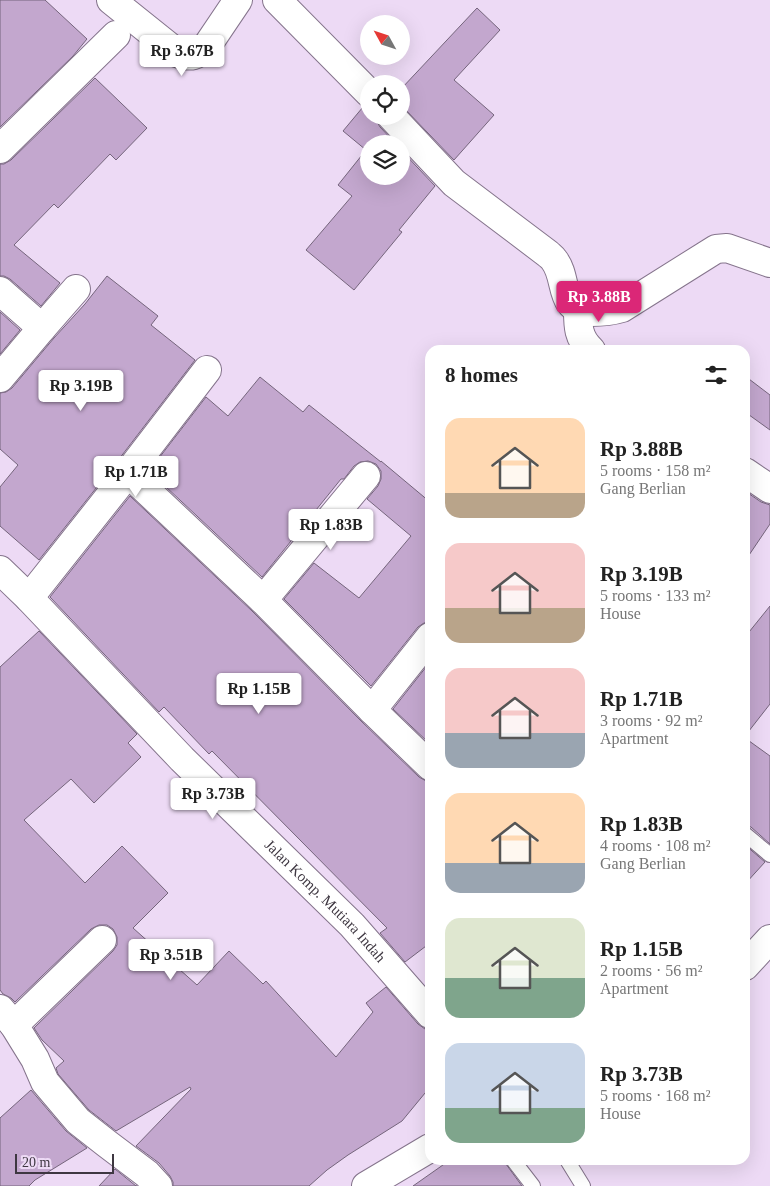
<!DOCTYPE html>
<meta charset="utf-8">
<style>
:root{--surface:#fff;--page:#f2f2f2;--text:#222;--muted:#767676;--accent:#db2777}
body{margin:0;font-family:Georgia,serif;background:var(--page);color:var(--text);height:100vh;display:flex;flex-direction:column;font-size:19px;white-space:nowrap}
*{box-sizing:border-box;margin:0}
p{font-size:16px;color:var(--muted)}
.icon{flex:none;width:28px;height:28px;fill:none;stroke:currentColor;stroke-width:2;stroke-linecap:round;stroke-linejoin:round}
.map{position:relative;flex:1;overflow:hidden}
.side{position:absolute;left:425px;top:345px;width:325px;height:820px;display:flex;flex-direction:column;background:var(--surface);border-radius:15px;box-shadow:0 5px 20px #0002}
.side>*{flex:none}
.needle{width:32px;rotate:310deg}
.buttons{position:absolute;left:360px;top:15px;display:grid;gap:10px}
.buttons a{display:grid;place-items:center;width:50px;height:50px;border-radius:50%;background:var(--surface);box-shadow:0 5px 20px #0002;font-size:25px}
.scale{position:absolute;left:15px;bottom:12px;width:99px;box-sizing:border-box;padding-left:5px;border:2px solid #3e3741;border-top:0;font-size:14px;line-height:18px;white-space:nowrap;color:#3e3741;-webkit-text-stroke:4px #eddaf5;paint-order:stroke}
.price{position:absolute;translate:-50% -42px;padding:0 11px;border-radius:5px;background:#fff;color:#222;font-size:16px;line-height:32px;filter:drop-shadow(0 1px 2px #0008)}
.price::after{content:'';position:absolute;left:50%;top:30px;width:15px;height:11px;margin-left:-8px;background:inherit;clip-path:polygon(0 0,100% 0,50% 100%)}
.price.selected{background:var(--accent);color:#fff}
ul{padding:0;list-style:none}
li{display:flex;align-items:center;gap:15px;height:125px;padding:0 20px}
li span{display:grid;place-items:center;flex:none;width:140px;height:100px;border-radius:15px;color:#555}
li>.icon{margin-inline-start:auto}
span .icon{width:60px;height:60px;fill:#fffc;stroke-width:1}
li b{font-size:21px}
h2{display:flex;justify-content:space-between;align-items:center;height:60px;padding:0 20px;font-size:21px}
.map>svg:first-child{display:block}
.building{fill:#c3a7ce;stroke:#75657c}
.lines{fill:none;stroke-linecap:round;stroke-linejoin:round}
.service-casing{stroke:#85748c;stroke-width:16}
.minor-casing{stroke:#85748c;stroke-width:30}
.tertiary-casing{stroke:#85748c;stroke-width:30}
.service{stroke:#fff;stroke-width:14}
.minor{stroke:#fff;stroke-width:28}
.tertiary{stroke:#fff;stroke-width:28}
.labels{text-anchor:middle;stroke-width:5;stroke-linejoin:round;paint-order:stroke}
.street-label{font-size:15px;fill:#3e3741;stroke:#eddaf5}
</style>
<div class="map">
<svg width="770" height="1186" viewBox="0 0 770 1186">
<rect width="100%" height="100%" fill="#eddaf5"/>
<g class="building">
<path d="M0 0H45L87 39 73 56 0 127Z"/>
<path d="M477 8 500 30 454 80 494 115 454 160 401 105V89Z"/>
<path d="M95 78 147 128 116 160 110 154 58 208 54 204 14 245 60 283 41 306 10 279 4 276H0V164H4L11 160Z"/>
<path d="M363 107 369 108V116H376V120L380 127 396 144H369V176H401V150L435 186 399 230 402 232 354 290 306 250 352 196 338 185 366 150 343 131Z"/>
<path d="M107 276 158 316 151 325 195 360 116 463 39 560 0 526V487L18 465 0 449V393L6 392 12 388 54 338 85 304Z"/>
<path d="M0 312 20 330 0 354Z"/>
<path d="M745 376 770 395V430L745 412Z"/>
<path d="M260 377 303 412 309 405 381 462V461L430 502V622L424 623 418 627 371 686 284 599 314 563 359 598 411 536 367 499 378 486 381 479V471L376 464 368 461 360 462 354 466 344 479H341L262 577 149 471 206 397 228 416Z"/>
<path d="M745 491 761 502 770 505V524L745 561Z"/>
<path d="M130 496 252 611 361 721 419 777 426 781H430V943L405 962 380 933 387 928 212 751 209 754 164 707 159 712 50 597Z"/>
<path d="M770 606V704L745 736V637Z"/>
<path d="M39 631 137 734 128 743 141 757 94 803 71 779 24 820 85 883 122 846 168 893 133 928 197 985 229 951 263 984 266 981 336 1057 373 1012 366 1003 386 987 418 1024 425 1029H430V1087L402 1121 348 1155 327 1170 309 1186H173V1182L170 1176 159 1163 136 1146 191 1089 190 1087 116 1131 89 1110 58 1074 56 1068 64 1061 42 1040 34 1028 113 951 117 945V937L113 929 107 925H99L91 929 15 1002 11 998 3 994 0 990V667Z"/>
<path d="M430 662V744L393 709Z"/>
<path d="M745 738 770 756V844L751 827 745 825Z"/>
<path d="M745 845 765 862 745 884Z"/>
<path d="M31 1090 66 1131 87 1148 35 1180 29 1186H0V1118Z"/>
<path d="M450 1160H503L522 1186H413Z"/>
<path d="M115 1169 136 1186H137H99Z"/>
</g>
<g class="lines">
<g class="service-casing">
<g id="service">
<path d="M745 834 770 855"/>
<path d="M513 1160 533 1186"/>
<path d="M567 1160 583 1186"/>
</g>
</g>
<g class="minor-casing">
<g id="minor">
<path d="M111 0 177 53C191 58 197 56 207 46L238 0"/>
<path d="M277 0 369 93"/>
<path d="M391 116 454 183 548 254C550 256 552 257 554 260 569 279 557 310 591 312 602 312 612 311 622 308L716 249 727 248 770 263"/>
<path d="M0 149 116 35"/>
<path d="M0 291 42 328 0 378"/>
<path d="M578 310C578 326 578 338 591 350"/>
<path d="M42 328 76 289"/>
<path d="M745 472 770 489"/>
<path d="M128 473 263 600 372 710 430 766"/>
<path id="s1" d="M0 570 29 598 182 759 352 925 430 1014"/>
<path d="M29 598 128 473 207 370"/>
<path d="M263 600 366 476"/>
<path d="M372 710 430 637"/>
<path d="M0 1009 14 1025 35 1059 45 1082 78 1121 106 1143 147 1174 158 1186"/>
<path d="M14 1025 102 940"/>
</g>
</g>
<g class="tertiary-casing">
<g id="tertiary">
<path d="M745 966 770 939"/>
<path d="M366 1186 430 1148"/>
</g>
</g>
<use href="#service" class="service"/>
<use href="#minor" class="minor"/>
<use href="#tertiary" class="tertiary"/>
</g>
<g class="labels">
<g class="street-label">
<text dy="5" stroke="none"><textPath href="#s1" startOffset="464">Jalan Komp. Mutiara Indah</textPath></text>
</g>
</g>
</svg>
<div class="buttons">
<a><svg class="needle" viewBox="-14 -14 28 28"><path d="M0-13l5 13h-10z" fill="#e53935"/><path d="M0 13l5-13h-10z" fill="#767676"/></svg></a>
<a><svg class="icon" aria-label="locate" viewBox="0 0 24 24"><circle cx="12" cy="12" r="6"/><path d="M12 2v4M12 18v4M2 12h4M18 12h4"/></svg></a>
<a><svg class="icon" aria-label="layers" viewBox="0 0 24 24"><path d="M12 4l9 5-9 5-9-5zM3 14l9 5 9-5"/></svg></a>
</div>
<div class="scale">20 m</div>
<b class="price" style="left:182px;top:77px">Rp 3.67B</b>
<b class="price selected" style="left:599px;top:323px">Rp 3.88B</b>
<b class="price" style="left:81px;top:412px">Rp 3.19B</b>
<b class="price" style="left:136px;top:498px">Rp 1.71B</b>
<b class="price" style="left:331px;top:551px">Rp 1.83B</b>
<b class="price" style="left:259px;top:715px">Rp 1.15B</b>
<b class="price" style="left:213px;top:820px">Rp 3.73B</b>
<b class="price" style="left:171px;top:981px">Rp 3.51B</b>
<section class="side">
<h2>8 homes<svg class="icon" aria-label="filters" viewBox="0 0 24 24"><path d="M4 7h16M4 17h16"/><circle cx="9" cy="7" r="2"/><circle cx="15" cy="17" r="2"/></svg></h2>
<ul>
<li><span style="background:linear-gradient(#ffd9b3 75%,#b9a48a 0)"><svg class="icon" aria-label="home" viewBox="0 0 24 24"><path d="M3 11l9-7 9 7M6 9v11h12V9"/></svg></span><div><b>Rp 3.88B</b><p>5 rooms · 158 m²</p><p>Gang Berlian</p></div></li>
<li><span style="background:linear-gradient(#f6c9c9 65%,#b9a48a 0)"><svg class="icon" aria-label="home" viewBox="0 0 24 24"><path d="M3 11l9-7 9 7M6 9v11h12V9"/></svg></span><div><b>Rp 3.19B</b><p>5 rooms · 133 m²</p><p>House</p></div></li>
<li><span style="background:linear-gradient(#f6c9c9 65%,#9aa5b1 0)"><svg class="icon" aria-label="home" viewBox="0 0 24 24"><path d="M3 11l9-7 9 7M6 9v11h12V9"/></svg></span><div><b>Rp 1.71B</b><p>3 rooms · 92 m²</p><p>Apartment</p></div></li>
<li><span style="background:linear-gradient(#ffd9b3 70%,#9aa5b1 0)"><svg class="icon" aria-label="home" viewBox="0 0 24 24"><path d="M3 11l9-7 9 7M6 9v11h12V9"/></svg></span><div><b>Rp 1.83B</b><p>4 rooms · 108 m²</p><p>Gang Berlian</p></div></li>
<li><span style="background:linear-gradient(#dfe7d0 60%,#7fa58c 0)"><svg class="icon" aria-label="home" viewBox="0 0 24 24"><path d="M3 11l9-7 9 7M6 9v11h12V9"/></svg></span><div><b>Rp 1.15B</b><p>2 rooms · 56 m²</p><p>Apartment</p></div></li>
<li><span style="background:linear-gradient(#c9d6e8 65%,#7fa58c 0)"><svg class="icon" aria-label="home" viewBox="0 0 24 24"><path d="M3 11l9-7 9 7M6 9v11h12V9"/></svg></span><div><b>Rp 3.73B</b><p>5 rooms · 168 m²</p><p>House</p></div></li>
</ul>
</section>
</div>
